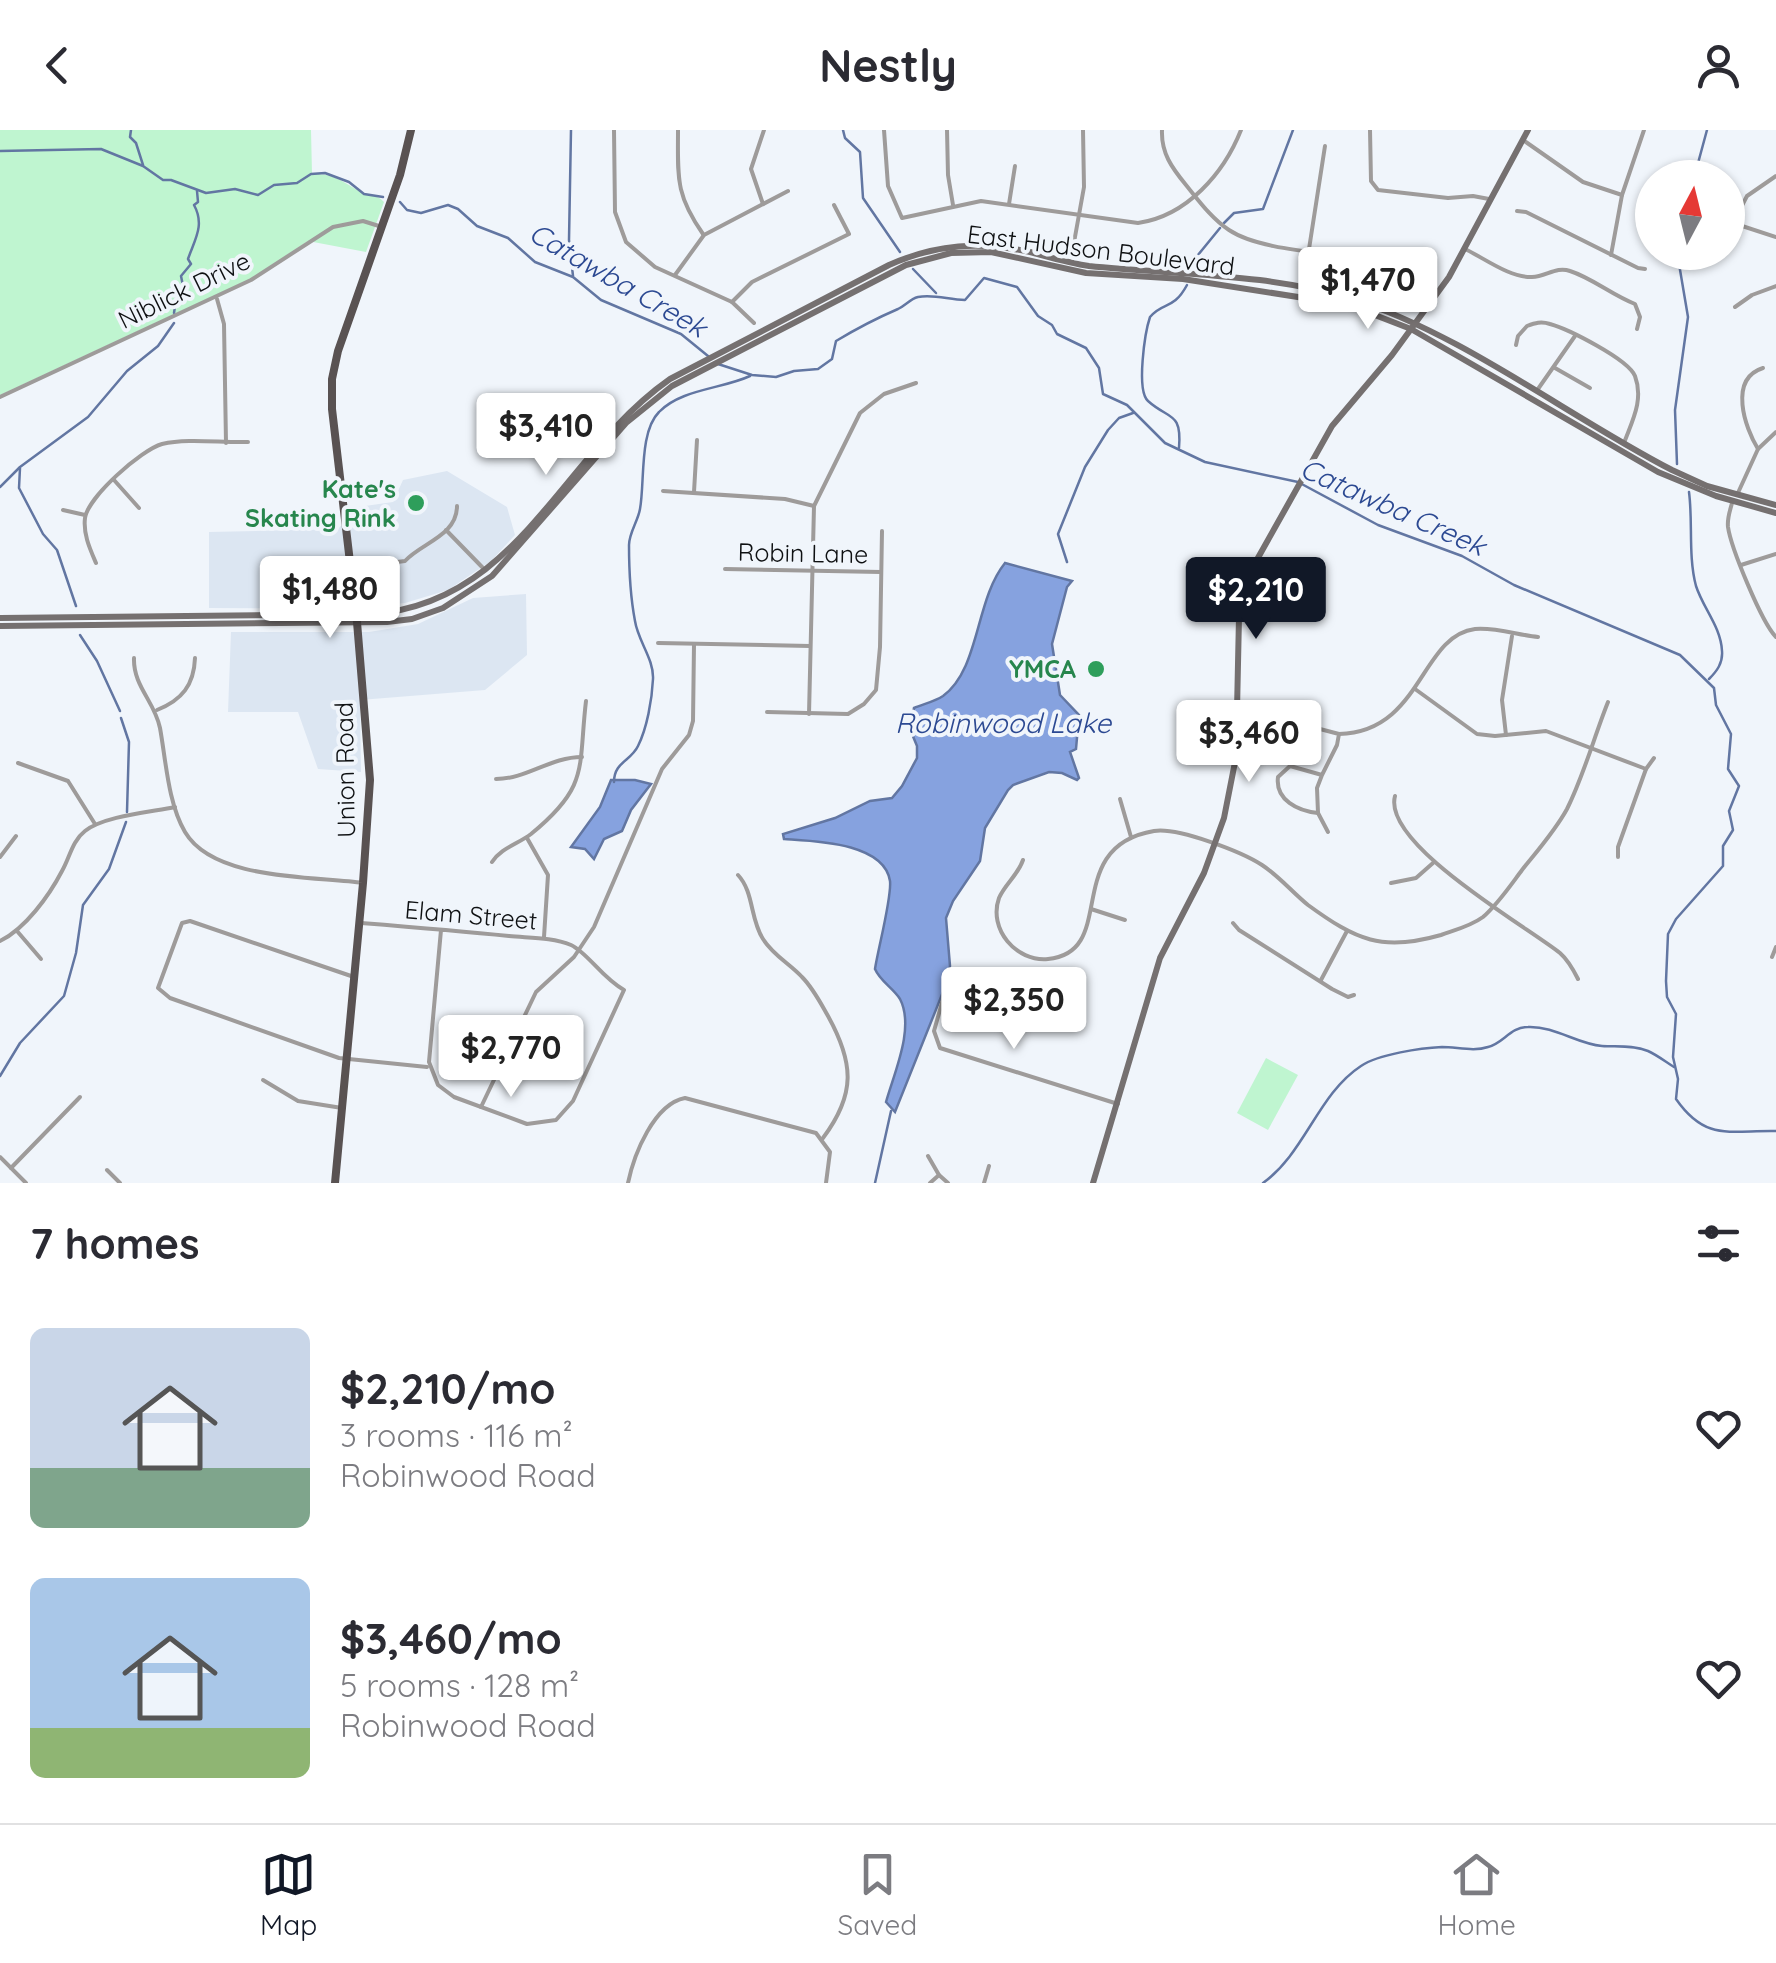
<!DOCTYPE html>
<meta charset="utf-8">
<style>
:root{--surface:#fff;--page:#f7f7f7;--text:#2b2b33;--muted:#7c7c81;--line:#e1e1e2;--accent:#111827}
body{margin:0;font-family:Quicksand,sans-serif;background:var(--page);color:var(--text);height:100vh;display:flex;flex-direction:column;font-size:38px;white-space:nowrap}
*{box-sizing:border-box;margin:0}
p{font-size:32px;color:var(--muted)}
.icon{flex:none;width:55px;height:55px;fill:none;stroke:currentColor;stroke-width:2;stroke-linecap:round;stroke-linejoin:round}
.map{position:relative;height:1053px;overflow:hidden}
.drawer{display:flex;flex-direction:column;background:var(--surface);flex:1}
.drawer>*{flex:none}
.needle{width:65px;rotate:7deg}
.tools{position:absolute;left:1635px;top:30px;display:grid;gap:20px}
.tools a{display:grid;place-items:center;width:110px;height:110px;border-radius:50%;background:var(--surface);box-shadow:0 2px 8px #0004;font-size:50px}
.price{position:absolute;translate:-50% -85px;padding:0 22px;border-radius:10px;background:#fff;color:#222;font-size:32px;line-height:65px;filter:drop-shadow(0 2px 5px #0008)}
.price::after{content:'';position:absolute;left:50%;top:60px;width:30px;height:22px;margin-left:-15px;background:inherit;clip-path:polygon(0 0,100% 0,50% 100%)}
.price.on{background:var(--accent);color:#fff}
ul{padding:0;list-style:none}
li{display:flex;align-items:center;gap:30px;height:250px;padding:0 30px}
li span{display:grid;place-items:center;flex:none;width:280px;height:200px;border-radius:15px;color:#555}
li>.icon{margin-inline-start:auto}
span .icon{width:120px;height:120px;fill:#fffc;stroke-width:1}
li b{font-size:42px}
h2{display:flex;justify-content:space-between;align-items:center;height:120px;padding:0 30px;font-size:42px}
header{display:flex;justify-content:space-between;align-items:center;height:130px;padding:0 30px;background:var(--surface);font-size:45px;font-weight:800}
.tabs{display:flex;justify-content:space-around;align-items:center;height:140px;border-top:2px solid var(--line);background:var(--surface);font-size:28px;color:var(--muted)}
.tabs a{display:grid;justify-items:center;gap:5px}
.tabs .on{color:var(--accent)}
.map>svg:first-child{display:block}
.built{fill:#dce6f2}
.green{fill:#bff5d0}
.water{fill:#86a2df;stroke:#6276a2;stroke-width:2.5}
.lines{fill:none;stroke-linecap:round;stroke-linejoin:round}
.stream{stroke:#6276a2;stroke-width:2.5}
.minor{stroke:#9e9b9a;stroke-width:4}
.secondary{stroke:#757070;stroke-width:6}
.primary{stroke:#595252;stroke-width:8}
.leisure-dot{fill:#2e9e5b;stroke:#f0f5fb;stroke-width:4}
.labels{text-anchor:middle;stroke-width:8;stroke-linejoin:round;paint-order:stroke}
.street-label{font-size:25px;fill:#0e1012;stroke:#f0f5fb}
.leisure-label{font-size:25px;font-weight:bold;fill:#27864d;stroke:#f0f5fb;text-anchor:end}
.water-label{font-size:28px;font-style:italic;fill:#2c4992;stroke:#f0f5fb}
</style>
<header><svg class="icon" aria-label="back" viewBox="0 0 24 24"><path d="M15 5l-7 7 7 7"/></svg>Nestly<svg class="icon" aria-label="person" viewBox="0 0 24 24"><circle cx="12" cy="8" r="4"/><path d="M4 21q1-7 8-7t8 7"/></svg></header>
<div class="map">
<svg width="1776" height="1053" viewBox="0 0 1776 1053">
<rect width="100%" height="100%" fill="#f0f5fb"/>
<g class="built">
<path d="M447 341 507 377 515 405 491 431 448 460 405 473 345 479 209 478V402L338 399 358 377 393 372 403 350Z"/>
<path d="M526 464 527 525 485 560 360 570 361 642 318 639 298 582H228L231 502H369L418 494 473 468Z"/>
</g>
<g class="green">
<path d="M0 0H311L312 44C334 43 343 52 361 62 370 68 376 63 384 72L366 122 308 111 250 149 0 265Z"/>
<path d="M1266 928 1298 945 1268 1000 1237 983Z"/>
</g>
<g class="water">
<path d="M1005 433 1072 451 1067 457 1052 514 1060 565 1079 585 1076 619 1070 622 1079 648 1077 650 1062 643 1049 642 1013 655 1008 660 985 698 980 731 953 771 946 788 950 836 947 852 895 982 886 972C894 943 915 898 900 869 893 858 880 851 875 839 878 819 892 767 890 751 884 712 813 711 784 709L783 704 835 688 870 671 892 668 902 656 917 628V616L910 599 914 578C923 574 934 572 943 566 980 539 975 470 1005 433Z"/>
<path d="M611 650H635L651 654 631 680 622 701 604 709 594 729 585 719 571 717 600 677Z"/>
</g>
<g class="lines">
<g class="stream">
<path d="M131 0 130 7 136 13 143 35"/>
<path d="M571 0 569 110 573 146"/>
<path d="M843 0 845 8 860 22 863 68 900 122"/>
<path d="M0 21 101 19 143 36 163 50H171L206 63 235 59 258 65 274 55 297 53 311 44 325 43 349 52 364 64 383 67"/>
<path d="M1694 48 1707 0"/>
<path d="M400 72 407 80 421 83 448 75 458 79 477 96 508 108 535 132 573 147 601 170 681 204 708 226"/>
<path d="M1224 93 1234 83 1263 79 1293 0"/>
<path d="M1677 122 1688 187 1675 280 1677 334"/>
<path d="M1189 136 1220 98"/>
<path d="M913 139 936 163"/>
<path d="M174 183 176 169 184 161 181 146 191 134 188 129C195 109 205 95 194 75L198 72 197 61"/>
<path d="M718 234 752 245 776 247 794 241 818 239 832 229 836 211C856 199 877 188 898 179 906 175 910 169 918 167 935 164 949 170 965 170L984 148 1017 157 1038 186 1052 195 1057 204 1086 218 1099 238 1103 264 1127 275 1165 313 1205 332 1298 352 1378 395 1462 426 1514 455 1680 525 1714 558 1716 575 1731 604 1728 639 1739 656 1729 681 1733 700 1723 716V736L1676 789 1668 804 1666 851 1667 867 1676 884 1673 927 1678 949 1676 969C1706 1012 1730 1000 1776 1001"/>
<path d="M1179 318C1182 281 1169 290 1148 271 1136 260 1145 202 1150 187 1163 171 1173 181 1187 155"/>
<path d="M20 338 19 358 43 404 57 420 76 476"/>
<path d="M0 357 20 337 88 287 127 241 158 216 174 193"/>
<path d="M1689 362C1693 392 1688 426 1696 456 1703 478 1721 497 1722 521 1723 533 1717 541 1709 549"/>
<path d="M1067 432 1058 404 1085 337 1108 300 1119 288 1133 283"/>
<path d="M80 505 97 531 120 581"/>
<path d="M121 588 129 612 127 682"/>
<path d="M614 652C614 632 631 631 638 616 647 598 652 570 653 549 654 529 638 511 635 491 631 470 629 437 629 415 629 403 638 391 640 379 645 352 639 302 659 282 681 259 722 259 750 246"/>
<path d="M0 946 20 913 64 866 76 823 83 775 109 739 126 692"/>
<path d="M875 1053 891 981"/>
<path d="M1263 1053C1305 1023 1318 964 1361 936 1379 924 1421 918 1442 917 1457 917 1474 922 1488 917 1504 913 1510 897 1528 897 1555 896 1577 914 1602 916 1617 917 1633 915 1648 921 1657 925 1666 932 1674 937"/>
</g>
<g class="minor">
<path d="M614 0 615 82 626 112 655 137 732 172 754 193"/>
<path d="M678 0C678 47 675 64 703 104"/>
<path d="M884 0 888 56 902 88 981 71 1138 93C1187 86 1224 43 1241 0"/>
<path d="M947 0 948 45 953 75"/>
<path d="M1162 0C1161 23 1172 38 1186 55 1199 71 1212 89 1229 100 1259 120 1321 122 1357 128"/>
<path d="M1370 0 1371 51 1378 60 1448 68 1473 66 1489 69"/>
<path d="M1523 10 1583 52 1622 65"/>
<path d="M763 74 751 39 764 0"/>
<path d="M1009 74 1015 36"/>
<path d="M1517 81 1526 82 1638 138 1645 139"/>
<path d="M1733 93 1776 107"/>
<path d="M1728 102 1747 66 1776 46"/>
<path d="M1073 118 1084 57 1083 0"/>
<path d="M1309 119 1325 16"/>
<path d="M1465 119C1484 128 1510 148 1532 147 1546 147 1556 136 1570 141 1592 148 1612 165 1635 174L1640 187 1637 199"/>
<path d="M1611 125 1622 65 1644 0"/>
<path d="M675 145 704 105 788 61"/>
<path d="M217 169 224 194 226 313"/>
<path d="M732 172 752 152 849 104 834 75"/>
<path d="M1735 177 1752 165 1776 156"/>
<path d="M1516 215 1518 206 1527 196C1535 193 1541 191 1550 194 1568 199 1628 229 1635 246 1644 270 1632 291 1624 313"/>
<path d="M1555 238 1590 258"/>
<path d="M1538 259 1575 206"/>
<path d="M0 267 251 150 333 97 363 91 382 97"/>
<path d="M1758 319C1745 298 1728 249 1763 238"/>
<path d="M114 350 139 378"/>
<path d="M663 361 785 369 814 376"/>
<path d="M694 362 697 310"/>
<path d="M1737 365 1758 319 1776 302"/>
<path d="M1732 373C1730 381 1727 388 1728 397 1731 418 1762 493 1776 507"/>
<path d="M63 380 85 385"/>
<path d="M446 400 483 438"/>
<path d="M96 433C90 419 83 404 85 388 88 367 141 320 162 314 188 308 221 313 248 312"/>
<path d="M1741 435 1776 424"/>
<path d="M351 438 405 431C421 413 457 406 457 376"/>
<path d="M725 439 881 442"/>
<path d="M658 513 810 516"/>
<path d="M134 528C133 556 155 572 160 598 166 631 168 673 185 702 214 751 314 746 363 753"/>
<path d="M1415 559 1477 604 1495 606 1546 601 1646 639"/>
<path d="M157 580C182 570 194 555 195 528"/>
<path d="M767 582 848 584 864 574 876 560 880 517 882 401"/>
<path d="M809 584 814 376 860 283 884 264 916 253"/>
<path d="M1238 588H1278L1339 604 1337 615 1322 645 1290 636 1278 647C1275 670 1298 681 1318 683L1317 658 1322 645"/>
<path d="M1339 604C1422 602 1420 506 1475 499 1495 497 1518 505 1538 507"/>
<path d="M1506 605 1502 570 1512 506"/>
<path d="M18 633 68 651 95 694"/>
<path d="M496 649C527 649 550 627 582 627"/>
<path d="M1395 666C1382 714 1526 796 1560 823 1568 830 1573 839 1578 849"/>
<path d="M1120 669 1131 707"/>
<path d="M1318 683 1328 702"/>
<path d="M527 708 548 745 544 807"/>
<path d="M0 727 16 706"/>
<path d="M1618 727V717L1646 639 1654 628"/>
<path d="M1023 730C1018 745 1005 754 999 768 988 799 1016 832 1048 829 1120 822 1060 717 1154 701 1178 697 1242 722 1262 735 1279 746 1292 762 1308 775 1356 810 1382 822 1441 805 1455 800 1471 796 1483 787 1498 774 1510 756 1522 740 1538 720 1555 701 1567 679 1584 645 1594 607 1608 572"/>
<path d="M492 732C501 718 518 714 531 704 590 656 578 638 586 571"/>
<path d="M738 745C754 762 750 789 763 809 773 825 790 834 802 847 813 858 820 872 828 886 854 933 856 964 823 1008"/>
<path d="M1391 753 1416 748 1433 733"/>
<path d="M1091 779 1125 790"/>
<path d="M361 793C411 797 460 801 509 806 529 808 552 807 571 815 588 823 602 848 624 860L573 971 556 990 527 994 454 967 438 955 429 932 441 800"/>
<path d="M1233 793 1239 800 1332 859 1348 867 1354 865"/>
<path d="M17 801 41 829"/>
<path d="M0 811C25 799 49 766 62 741 70 727 72 711 85 701 104 686 151 682 175 677"/>
<path d="M1772 827 1776 817"/>
<path d="M354 847 190 791 182 793 158 858 170 868 339 928 427 937"/>
<path d="M1321 850 1347 801"/>
<path d="M947 855 934 901 940 918 1118 974"/>
<path d="M263 950 298 971 342 978"/>
<path d="M481 977 536 862 574 827 594 797 662 639 689 605 693 591 694 514"/>
<path d="M928 1026 939 1045 948 1053"/>
<path d="M0 1027 26 1053"/>
<path d="M11 1038 80 967"/>
<path d="M107 1040 120 1053"/>
<path d="M628 1053C634 1024 654 974 685 968L816 1003 830 1022 826 1053"/>
<path d="M930 1053 939 1045"/>
<path d="M984 1053 989 1036"/>
</g>
<g class="secondary">
<path d="M0 488 371 484C519 474 561 325 670 249L889 135C936 114 980 111 1030 122 1049 127 1069 133 1089 136 1175 145 1269 143 1352 169 1461 203 1569 287 1672 340L1707 356 1776 375"/>
<path d="M0 496 387 492 412 489 443 478 492 446 626 293 672 256 906 135 951 123 991 122 1086 143 1183 149 1349 175 1411 199 1658 342 1716 366 1776 383"/>
<path d="M1093 1053 1160 828 1204 743 1224 688 1236 627 1239 487 1250 442 1332 296 1392 225 1449 147 1528 0"/>
</g>
<path class="primary" d="M335 1053 363 753 370 650 357 492 332 279V249L338 221 400 45 411 0"/>
</g>
<g class="leisure-dot">
<circle cx="416" cy="373" r="10"/>
<circle cx="1096" cy="539" r="10"/>
</g>
<g class="labels">
<g class="street-label">
<text transform="translate(1101 120) rotate(7)" y="9">East Hudson Boulevard</text>
<text transform="translate(184 160) rotate(-26)" y="9">Niblick Drive</text>
<text transform="translate(803 423) rotate(1)" y="9">Robin Lane</text>
<text transform="translate(345 640) rotate(-91)" y="9">Union Road</text>
<text transform="translate(471 785) rotate(5)" y="9">Elam Street</text>
</g>
<g class="leisure-label">
<text x="396" y="368">Kate's<tspan x="396" dy="29">Skating Rink</tspan></text>
<text x="1076" y="548">YMCA</text>
</g>
<g class="water-label">
<text transform="translate(618 150) rotate(30)" y="10">Catawba Creek</text>
<text transform="translate(1393 377) rotate(24)" y="10">Catawba Creek</text>
<text x="1003" y="603">Robinwood Lake</text>
</g>
</g>
</svg>
<div class="tools">
<a><svg class="needle" viewBox="-14 -14 28 28"><path d="M0-13l5 13h-10z" fill="#e53935"/><path d="M0 13l5-13h-10z" fill="#7c7c81"/></svg></a>
</div>
<b class="price" style="left:1368px;top:202px">$1,470</b>
<b class="price" style="left:546px;top:348px">$3,410</b>
<b class="price" style="left:330px;top:511px">$1,480</b>
<b class="price on" style="left:1256px;top:512px">$2,210</b>
<b class="price" style="left:1249px;top:655px">$3,460</b>
<b class="price" style="left:1014px;top:922px">$2,350</b>
<b class="price" style="left:511px;top:970px">$2,770</b>
</div>
<section class="drawer">
<h2>7 homes<svg class="icon" aria-label="filters" viewBox="0 0 24 24"><path d="M4 7h16M4 17h16"/><circle cx="9" cy="7" r="2"/><circle cx="15" cy="17" r="2"/></svg></h2>
<ul>
<li><span style="background:linear-gradient(#c9d6e8 70%,#7fa58c 0)"><svg class="icon" aria-label="home" viewBox="0 0 24 24"><path d="M3 11l9-7 9 7M6 9v11h12V9"/></svg></span><div><b>$2,210/mo</b><p>3 rooms · 116 m²</p><p>Robinwood Road</p></div><svg class="icon" aria-label="heart" viewBox="0 0 24 24"><path d="M12 20l-8-8c-3-5 5-10 8-4 3-6 11-1 8 4z"/></svg></li>
<li><span style="background:linear-gradient(#a9c7e8 75%,#8fb573 0)"><svg class="icon" aria-label="home" viewBox="0 0 24 24"><path d="M3 11l9-7 9 7M6 9v11h12V9"/></svg></span><div><b>$3,460/mo</b><p>5 rooms · 128 m²</p><p>Robinwood Road</p></div><svg class="icon" aria-label="heart" viewBox="0 0 24 24"><path d="M12 20l-8-8c-3-5 5-10 8-4 3-6 11-1 8 4z"/></svg></li>
</ul>
</section>
<nav class="tabs">
<a class="on"><svg class="icon" aria-label="map" viewBox="0 0 24 24"><path d="M3 6l6-2 6 2 6-2v14l-6 2-6-2-6 2zM9 4v14M15 6v14"/></svg>Map</a>
<a><svg class="icon" aria-label="saved" viewBox="0 0 24 24"><path d="M7 4h10v16l-5-4-5 4z"/></svg>Saved</a>
<a><svg class="icon" aria-label="home" viewBox="0 0 24 24"><path d="M3 11l9-7 9 7M6 9v11h12V9"/></svg>Home</a>
</nav>
